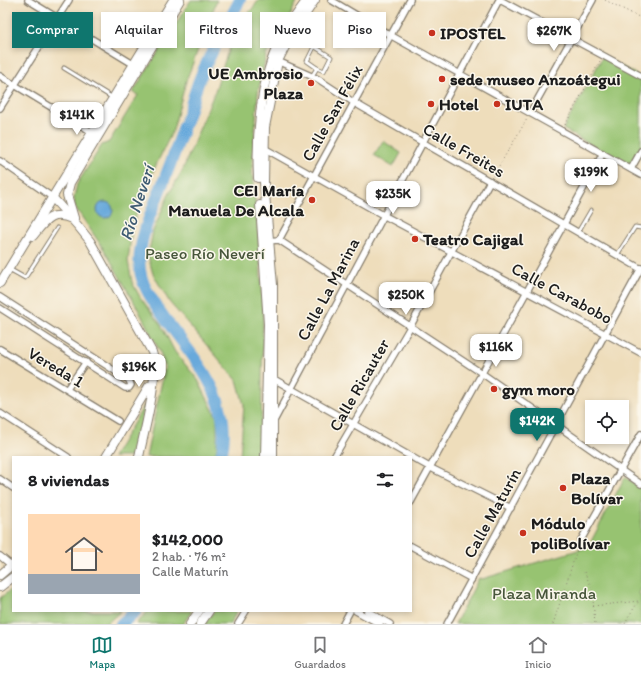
<!DOCTYPE html>
<html lang="es">
<meta charset="utf-8">
<style>
:root{--surface:#fff;--page:#f6f6f6;--text:#202124;--muted:#757577;--line:#e0e0e0;--accent:#0f766e}
body{margin:0;font-family:Itim,sans-serif;background:var(--page);color:var(--text);height:100vh;display:flex;flex-direction:column;font-size:15px;white-space:nowrap}
*{box-sizing:border-box;margin:0}
p{font-size:13px;color:var(--muted)}
.icon{flex:none;width:22px;height:22px;fill:none;stroke:currentColor;stroke-width:2;stroke-linecap:round;stroke-linejoin:round}
.map{position:relative;flex:1;overflow:hidden}
.side{position:absolute;left:12px;top:456px;width:400px;height:156px;display:flex;flex-direction:column;background:var(--surface);border-radius:0px;box-shadow:0 2px 6px #0003}
.side>*{flex:none}
.top-card{position:absolute;left:12px;top:12px;width:400px;height:36px;display:flex;gap:8px}
.buttons{position:absolute;left:585px;top:400px;display:grid;gap:8px}
.buttons a{display:grid;place-items:center;width:44px;height:44px;border-radius:0px;background:var(--surface);box-shadow:0 2px 6px #0003;font-size:20px}
.price{position:absolute;translate:-50% -34px;padding:0 9px;border-radius:8px;background:#fff;color:#222;font-size:13px;line-height:26px;filter:drop-shadow(0 1px 2px #0008)}
.price::after{content:'';position:absolute;left:50%;top:24px;width:12px;height:9px;margin-left:-6px;background:inherit;clip-path:polygon(0 0,100% 0,50% 100%)}
.price.active{background:var(--accent);color:#fff}
ul{padding:0;list-style:none}
li{display:flex;align-items:center;gap:12px;height:100px;padding:0 16px}
li+li{border-top:1px solid var(--line)}
li span{display:grid;place-items:center;flex:none;width:112px;height:80px;border-radius:0px;color:#555}
li>.icon{margin-inline-start:auto}
span .icon{width:48px;height:48px;fill:#fffc;stroke-width:1}
li b{font-size:17px}
h2{display:flex;justify-content:space-between;align-items:center;height:48px;padding:0 16px;font-size:17px}
.tag{padding:0 14px;border-radius:0px;background:var(--surface);box-shadow:0 2px 6px #0003;font-size:14px;line-height:36px}
.tag.active{background:var(--accent);color:#fff}
.tab-bar{display:flex;justify-content:space-around;align-items:center;height:56px;border-top:1px solid var(--line);background:var(--surface);font-size:11px;color:var(--muted)}
.tab-bar a{display:grid;justify-items:center;gap:2px}
.tab-bar .active{color:var(--accent)}
.map>svg:first-child{display:block}
.green{fill:#97c371;stroke:#5a7046}
.water{fill:#67a9db;stroke:#42627c}
.lines{fill:none;stroke-linecap:round;stroke-linejoin:round}
.river{stroke:#67a9db;stroke-width:12}
.lane-casing{stroke:#857c6c;stroke-width:5}
.street-casing{stroke:#857c6c;stroke-width:8}
.secondary-casing{stroke:#857c6c;stroke-width:10}
.path{stroke:#857c6c;stroke-width:1;stroke-dasharray:1 3;stroke-linecap:butt}
.lane{stroke:#fff;stroke-width:3}
.street{stroke:#fff;stroke-width:5.5}
.secondary{stroke:#fff;stroke-width:8}
.poi-dot{fill:#c8321e;stroke:#fbf7ec;stroke-width:1.5}
.labels{text-anchor:middle;stroke-width:3;stroke-linejoin:round;paint-order:stroke}
.poi-label{font-size:17px;font-weight:bold;fill:#1c1c1c;stroke:#fbf7ec;text-anchor:start}
.street-label{font-size:17px;fill:#1c1c1c;stroke:#fbf7ec}
.park-label{font-size:17px;fill:#47563a;stroke:#fbf7ec}
.water-label{font-size:18px;font-style:italic;fill:#3e5b72;stroke:#fbf7ec}
</style>
<div class="map">
<svg width="641" height="624" viewBox="0 0 641 624">
<rect width="100%" height="100%" fill="#fbf7ec"/>
<filter id="ink" filterUnits="userSpaceOnUse"><feTurbulence type="fractalNoise" baseFrequency=".025" numOctaves="2"/><feDisplacementMap in="SourceGraphic" scale="8" xChannelSelector="R" yChannelSelector="G"/><feConvolveMatrix kernelMatrix="1 2 1 2 8 2 1 2 1" color-interpolation-filters="sRGB"/></filter>
<filter id="wash" filterUnits="userSpaceOnUse"><feTurbulence type="fractalNoise" baseFrequency=".012" numOctaves="4" result="noise"/><feDisplacementMap in="SourceGraphic" scale="16" xChannelSelector="R" yChannelSelector="G"/><feGaussianBlur stdDeviation="0.9" result="paint"/><feColorMatrix in="noise" values="0 0 0 0 0 0 0 0 0 0 0 0 0 0 0 0 0 1.4 0 .05"/><feComposite in="paint" operator="in"/></filter>
<g filter="url(#wash)">
<rect width="100%" height="100%" fill="#edb"/>
<g class="green">
<path d="M191 0H217L186 81 173 130 143 192 132 228 128 261 132 282 140 297 161 325 175 352 198 380 217 418V447L215 457H146L165 367 160 352 138 309 105 251 75 207 74 198 77 184 102 145 109 142 138 95 133 92Z"/>
<path d="M259 0H298L287 21 266 55 258 93 252 171 259 238 263 319 261 442 260 457H240L244 405 237 380 170 303 153 274 148 256 153 231 169 194 183 169 215 91 234 32Z"/>
<path d="M603 56 641 77V148L630 167 563 129Z"/>
<path d="M383 141 401 153 393 167 374 155Z"/>
<path d="M145 404 135 457H113Z"/>
<path d="M625 477 641 488V589L639 594 641 595V624H455L479 578 482 579 588 547Z"/>
<path d="M13 588V611H121L106 624H0V598Z"/>
<path d="M148 611H192L183 624H136Z"/>
<path d="M214 611H237L230 624H204Z"/>
</g>
<circle class="water" cx="105" cy="210" r="8"/>
<g class="lines">
<g class="river">
<path d="M221 457C236 396 190 356 159 310 151 298 142 285 140 270 136 240 156 202 166 175 174 155 181 135 188 115 192 103 195 90 200 78 211 51 226 26 240 0"/>
<path d="M121 624 136 611"/>
</g>
</g>
</g>
<g filter="url(#ink)">
<g class="lines">
<g class="lane-casing">
<g id="lane">
<path d="M293 33 331 57 324 71 317 68 312 76"/>
<path d="M314 47 307 61 317 68"/>
<path d="M64 68 113 98"/>
<path d="M578 232 591 210"/>
<path d="M617 255 635 227 641 228"/>
<path d="M9 269 25 278 57 228"/>
</g>
</g>
<g class="street-casing">
<g id="street">
<path d="M28 0 133 64"/>
<path d="M331 0 390 35 641 175"/>
<path d="M500 0 641 76"/>
<path d="M275 60 318 79 353 102 641 269"/>
<path d="M0 76 92 132"/>
<path d="M0 108 69 0"/>
<path d="M530 113 593 0"/>
<path d="M262 147 383 215 641 353"/>
<path d="M0 161 52 197"/>
<path d="M631 169 641 151"/>
<path d="M279 240 410 0"/>
<path d="M266 241 279 240 483 374 641 484"/>
<path d="M0 297 129 380 131 385 129 388H125L0 308"/>
<path d="M0 349 118 421"/>
<path d="M272 378 431 468 511 508"/>
<path d="M67 389 86 362"/>
<path d="M0 413 68 457"/>
<path d="M274 421 499 0"/>
<path d="M334 457 410 327 490 181"/>
<path d="M0 479 13 488"/>
<path d="M411 502 603 153"/>
<path d="M581 540 641 434"/>
<path d="M411 546 472 579"/>
<path d="M0 556 11 565"/>
<path d="M356 611 380 624"/>
<path d="M367 611 390 624"/>
<path d="M238 624 246 611"/>
<path d="M343 624 350 611"/>
<path d="M447 624 641 268"/>
</g>
</g>
<g class="secondary-casing">
<g id="secondary">
<path d="M258 178C256 139 260 85 276 49 283 32 296 15 307 0"/>
<path d="M52 197 78 226 90 241 152 352C160 376 144 431 139 457"/>
<path d="M260 205 268 324 265 457"/>
<path d="M74 218 67 195 70 183 180 0"/>
<path d="M33 236C45 221 51 210 72 219"/>
<path d="M0 283 173 0"/>
<path d="M106 457 149 386"/>
<path d="M273 457V285L264 182 265 127 278 61 290 37 315 0"/>
<path d="M0 575 13 564"/>
<path d="M0 587 13 577"/>
<path d="M190 624 199 611"/>
<path d="M200 624 209 611"/>
</g>
</g>
<g class="path">
<path d="M605 0 641 18"/>
<path d="M565 125 600 61"/>
<path d="M493 176 527 119"/>
<path d="M584 572 592 588 595 624"/>
<path d="M593 606 639 601 628 617 625 624"/>
<path d="M553 624 578 547"/>
</g>
<use href="#lane" class="lane"/>
<use href="#street" class="street"/>
<use href="#secondary" class="secondary"/>
</g>
</g>
<g class="poi-dot">
<circle cx="432" cy="33" r="4"/>
<circle cx="442" cy="79" r="4"/>
<circle cx="311" cy="83" r="4"/>
<circle cx="431" cy="104" r="4"/>
<circle cx="497" cy="104" r="4"/>
<circle cx="312" cy="200" r="4"/>
<circle cx="415" cy="239" r="4"/>
<circle cx="494" cy="389" r="4"/>
<circle cx="563" cy="488" r="4"/>
<circle cx="523" cy="533" r="4"/>
</g>
<g class="labels">
<g class="poi-label">
<text x="440" y="39">IPOSTEL</text>
<text x="303" y="79" text-anchor="end">UE Ambrosio<tspan x="303" dy="20">Plaza</tspan></text>
<text x="450" y="85">sede museo Anzoátegui</text>
<text x="439" y="110">Hotel</text>
<text x="505" y="110">IUTA</text>
<text x="304" y="196" text-anchor="end">CEI María<tspan x="304" dy="20">Manuela De Alcala</tspan></text>
<text x="423" y="245">Teatro Cajigal</text>
<text x="502" y="395">gym moro</text>
<text x="571" y="484">Plaza<tspan x="571" dy="20">Bolívar</tspan></text>
<text x="531" y="529">Módulo<tspan x="531" dy="20">poliBolívar</tspan></text>
</g>
<g class="street-label">
<text transform="translate(332 113) rotate(-61)" y="6">Calle San Félix</text>
<text transform="translate(464 150) rotate(30)" y="6">Calle Freites</text>
<text transform="translate(328 289) rotate(-62)" y="6">Calle La Marina</text>
<text transform="translate(562 293) rotate(28)" y="6">Calle Carabobo</text>
<text transform="translate(56 367) rotate(31)" y="6">Vereda 1</text>
<text transform="translate(359 385) rotate(-60)" y="6">Calle Ricauter</text>
<text transform="translate(492 513) rotate(-61)" y="6">Calle Maturín</text>
</g>
<g class="park-label">
<text x="205" y="259">Paseo Río Neverí</text>
<text x="544" y="599">Plaza Miranda</text>
</g>
<g class="water-label">
<text transform="translate(137 203) rotate(-72)" y="6">Río Neverí</text>
</g>
</g>
</svg>
<div class="buttons">
<a><svg class="icon" aria-label="locate" viewBox="0 0 24 24"><circle cx="12" cy="12" r="6"/><path d="M12 2v4M12 18v4M2 12h4M18 12h4"/></svg></a>
</div>
<b class="price" style="left:554px;top:52px">$267K</b>
<b class="price" style="left:77px;top:136px">$141K</b>
<b class="price" style="left:591px;top:193px">$199K</b>
<b class="price" style="left:393px;top:215px">$235K</b>
<b class="price" style="left:406px;top:316px">$250K</b>
<b class="price" style="left:496px;top:368px">$116K</b>
<b class="price" style="left:139px;top:388px">$196K</b>
<b class="price active" style="left:537px;top:442px">$142K</b>
<div class="top-card">
<a class="tag active">Comprar</a>
<a class="tag">Alquilar</a>
<a class="tag">Filtros</a>
<a class="tag">Nuevo</a>
<a class="tag">Piso</a>
</div>
<section class="side">
<h2>8 viviendas<svg class="icon" aria-label="filters" viewBox="0 0 24 24"><path d="M4 7h16M4 17h16"/><circle cx="9" cy="7" r="2"/><circle cx="15" cy="17" r="2"/></svg></h2>
<ul>
<li><span style="background:linear-gradient(#ffd9b3 75%,#9aa5b1 0)"><svg class="icon" aria-label="home" viewBox="0 0 24 24"><path d="M3 11l9-7 9 7M6 9v11h12V9"/></svg></span><div><b>$142,000</b><p>2 hab. · 76 m²</p><p>Calle Maturín</p></div></li>
</ul>
</section>
</div>
<nav class="tab-bar">
<a class="active"><svg class="icon" aria-label="map" viewBox="0 0 24 24"><path d="M3 6l6-2 6 2 6-2v14l-6 2-6-2-6 2zM9 4v14M15 6v14"/></svg>Mapa</a>
<a><svg class="icon" aria-label="saved" viewBox="0 0 24 24"><path d="M7 4h10v16l-5-4-5 4z"/></svg>Guardados</a>
<a><svg class="icon" aria-label="home" viewBox="0 0 24 24"><path d="M3 11l9-7 9 7M6 9v11h12V9"/></svg>Inicio</a>
</nav>
